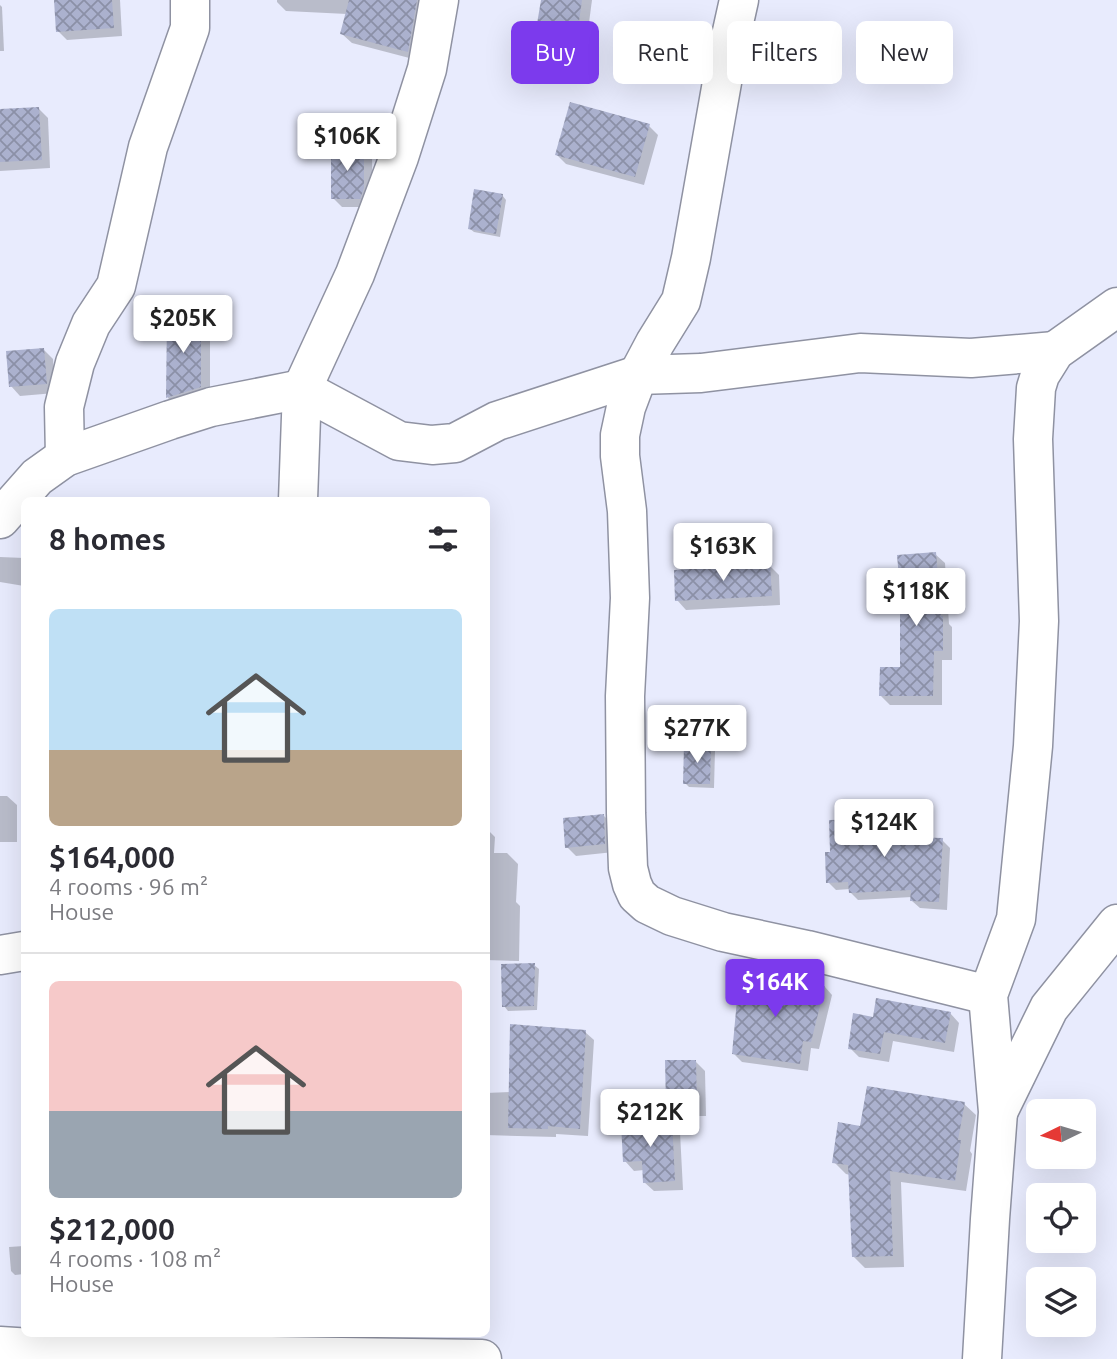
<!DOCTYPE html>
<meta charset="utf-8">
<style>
:root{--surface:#fff;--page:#f2f2f3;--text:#2b2b33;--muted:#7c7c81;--line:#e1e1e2;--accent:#7c3aed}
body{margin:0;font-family:Ubuntu,sans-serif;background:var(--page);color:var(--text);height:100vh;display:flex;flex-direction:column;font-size:26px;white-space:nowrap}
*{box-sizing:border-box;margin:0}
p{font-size:23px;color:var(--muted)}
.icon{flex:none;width:38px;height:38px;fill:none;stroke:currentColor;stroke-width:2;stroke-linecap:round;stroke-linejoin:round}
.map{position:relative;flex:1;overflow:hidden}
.drawer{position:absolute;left:21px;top:497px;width:469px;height:840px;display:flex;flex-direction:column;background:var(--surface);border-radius:10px;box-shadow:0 7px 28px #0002}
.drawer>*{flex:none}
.banner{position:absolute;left:511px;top:21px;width:500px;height:63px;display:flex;gap:14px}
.needle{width:46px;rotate:265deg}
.buttons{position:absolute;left:1026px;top:1099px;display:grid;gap:14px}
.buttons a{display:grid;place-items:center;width:70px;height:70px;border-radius:10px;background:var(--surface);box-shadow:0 7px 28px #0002;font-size:35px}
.price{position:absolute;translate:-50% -60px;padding:0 16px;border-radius:7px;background:#fff;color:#222;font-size:23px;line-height:46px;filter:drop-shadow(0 2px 4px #0008)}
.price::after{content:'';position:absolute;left:50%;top:42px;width:21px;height:16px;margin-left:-10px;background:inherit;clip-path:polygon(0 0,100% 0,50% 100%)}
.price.on{background:var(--accent);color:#fff}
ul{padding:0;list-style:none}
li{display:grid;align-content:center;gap:14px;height:371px;padding:0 28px}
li+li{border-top:2px solid var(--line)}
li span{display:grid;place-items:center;height:217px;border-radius:10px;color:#555}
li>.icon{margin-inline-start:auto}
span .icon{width:126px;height:126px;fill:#fffc;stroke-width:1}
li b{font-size:30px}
h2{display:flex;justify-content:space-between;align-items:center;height:84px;padding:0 28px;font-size:30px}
.pill{padding:0 24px;border-radius:10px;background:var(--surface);box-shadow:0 7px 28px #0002;font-size:24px;line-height:63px}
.pill.on{background:var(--accent);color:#fff}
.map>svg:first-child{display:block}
.shadow{fill:#0003}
.building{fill:url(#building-cross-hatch)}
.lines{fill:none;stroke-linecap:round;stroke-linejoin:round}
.minor-casing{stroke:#8f92a2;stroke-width:41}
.minor{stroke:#fff;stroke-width:38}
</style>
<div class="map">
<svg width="1117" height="1359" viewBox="0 0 1117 1359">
<defs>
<pattern id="building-cross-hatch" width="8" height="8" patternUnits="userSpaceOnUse" patternTransform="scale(1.75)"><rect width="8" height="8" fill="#abb1ce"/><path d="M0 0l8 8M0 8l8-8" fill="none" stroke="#8b90a7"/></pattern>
</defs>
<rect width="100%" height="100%" fill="#e8ebfd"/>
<g class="shadow">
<path d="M56 0H120L122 36 67 40 58 31Z"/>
<path d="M277 0H428L417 60 352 43 342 34 347 14 286 11 277 2Z"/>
<path d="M543 0H592L587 38 549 33 539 23Z"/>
<path d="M0 5 2 7 4 51H0Z"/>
<path d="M38 108 48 118 50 168 0 171V111Z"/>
<path d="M649 126 658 135 644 185 566 164 557 155Z"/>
<path d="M363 149 372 158 373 198 369 207H342L333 198Z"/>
<path d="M502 195 506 200 500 237 474 232 469 228Z"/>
<path d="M168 320H200L210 329V396L177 407 168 398Z"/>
<path d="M44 350 53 359 55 393 20 396 11 386Z"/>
<path d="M935 554 945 563 949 624 952 627V660H942V705H890L881 696 902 668Z"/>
<path d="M0 557 24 558V586L0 582Z"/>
<path d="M770 566 779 575 780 605 686 610 677 600Z"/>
<path d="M711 747 715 751 714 788 689 787 685 783Z"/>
<path d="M0 796H7L17 805V842H0Z"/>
<path d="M604 816 613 825 614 852 576 856 567 847Z"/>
<path d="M875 821 879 826 908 825 916 833V839L942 840 950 848 947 910 920 908 912 901V897L858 900 850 892V889L836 890 828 882 832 854Z"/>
<path d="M486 828 495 837 494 853H507L518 864 516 902 520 906 519 961 486 960Z"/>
<path d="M534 965 539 969 537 1010 508 1011 504 1006Z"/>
<path d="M789 984 793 988 825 987 832 995 819 1049 811 1048 808 1071 742 1062 734 1054Z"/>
<path d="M950 1013 959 1023 954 1052 893 1041 889 1062 859 1057 850 1048 874 1019Z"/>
<path d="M585 1032 594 1040 588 1136 556 1134V1137L486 1135V1093L510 1092Z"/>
<path d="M696 1062 705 1071 706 1116H677L667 1107Z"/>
<path d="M964 1104 976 1115 970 1151 972 1154 966 1191 901 1182 904 1267 865 1268 853 1256 850 1175 846 1174 834 1162 862 1128Z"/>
<path d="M671 1122 680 1132 683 1190 654 1191 644 1182V1170L634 1171 625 1161Z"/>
<path d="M24 1246V1274L15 1275 11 1271 9 1247Z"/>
</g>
<g class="building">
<path d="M54 0H112L114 28 56 32Z"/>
<path d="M349 0H417L408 52 340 34Z"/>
<path d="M541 0H582L578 29 537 24Z"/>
<path d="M570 102 650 124 635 177 555 155Z"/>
<path d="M39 107 42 160 0 162V109Z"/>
<path d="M331 147H364V188L360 199H331Z"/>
<path d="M474 189 503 194 496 234 468 229Z"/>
<path d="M167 318H201V387L166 398Z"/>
<path d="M44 348 47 384 9 387 6 351Z"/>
<path d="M936 552 941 616H943V651H934L933 696H879L880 667H900V590L897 555Z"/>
<path d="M770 564 772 596 675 601 674 570Z"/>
<path d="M684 745H711L710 784H683Z"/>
<path d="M604 814 605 844 565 848 563 818Z"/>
<path d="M875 819 876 824H909V837L943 838 939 902 910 901 911 890 849 893 848 882 826 883 825 852H830L829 820Z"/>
<path d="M535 963 534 1006 502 1007 501 964Z"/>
<path d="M739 978 790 982V987L825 986 811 1042 803 1041 800 1064 732 1054Z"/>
<path d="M876 998 951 1012 945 1043 884 1032 880 1054 848 1049 853 1013 873 1017Z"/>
<path d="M510 1024 586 1030 580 1129 548 1126V1129L508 1128Z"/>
<path d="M665 1060H696L697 1107H666Z"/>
<path d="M867 1086 965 1102 958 1140H961L955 1181 890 1171 893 1256 852 1257 848 1165 832 1163 838 1122 860 1126Z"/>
<path d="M672 1120 675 1181 643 1183 642 1161 623 1162 621 1123Z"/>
</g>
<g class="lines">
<g class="minor-casing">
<g id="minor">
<path d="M739 0 727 54 691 258 681 301 655 343 638 375 626 407 620 435V456L627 511 630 598 625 696 626 813 628 868 632 884 637 895 647 904 672 916 723 932 807 950 988 995"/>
<path d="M65 457 64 407 75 363 91 324 116 286 148 147 190 28V0"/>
<path d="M298 500 302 389 355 274 399 157 427 69 439 0"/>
<path d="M0 519 37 477 65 457 170 420 211 407 302 389 399 441 432 445 455 443 497 421 638 375 701 373 860 353 971 358 1055 351"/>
<path d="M0 955 24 951"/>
<path d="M999 1110 1049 1008 1117 924"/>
<path d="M0 1346 127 1354 482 1359"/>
<path d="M982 1359 990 1219 998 1112 988 995 1016 919 1033 746 1039 621 1033 439 1036 388 1040 375 1055 351 1117 307"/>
</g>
</g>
<use href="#minor" class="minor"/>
</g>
</svg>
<div class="buttons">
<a><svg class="needle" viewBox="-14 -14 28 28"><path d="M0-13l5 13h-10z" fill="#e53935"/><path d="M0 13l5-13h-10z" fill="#7c7c81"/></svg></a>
<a><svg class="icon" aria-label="locate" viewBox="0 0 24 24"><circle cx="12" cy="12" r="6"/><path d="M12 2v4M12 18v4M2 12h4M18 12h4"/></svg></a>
<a><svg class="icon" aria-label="layers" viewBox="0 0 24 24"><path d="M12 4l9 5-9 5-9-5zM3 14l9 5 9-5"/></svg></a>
</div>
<b class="price" style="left:347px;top:173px">$106K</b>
<b class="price" style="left:183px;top:355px">$205K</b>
<b class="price" style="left:723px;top:583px">$163K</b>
<b class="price" style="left:916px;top:628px">$118K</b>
<b class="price" style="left:697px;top:765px">$277K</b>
<b class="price" style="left:884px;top:859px">$124K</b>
<b class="price on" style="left:775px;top:1019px">$164K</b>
<b class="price" style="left:650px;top:1149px">$212K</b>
<div class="banner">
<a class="pill on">Buy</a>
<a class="pill">Rent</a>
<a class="pill">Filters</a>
<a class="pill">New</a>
</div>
<section class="drawer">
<h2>8 homes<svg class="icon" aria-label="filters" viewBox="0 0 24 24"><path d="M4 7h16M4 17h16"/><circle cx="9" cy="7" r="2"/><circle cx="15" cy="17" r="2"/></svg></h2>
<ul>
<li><span style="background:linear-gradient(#bfe0f5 65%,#b9a48a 0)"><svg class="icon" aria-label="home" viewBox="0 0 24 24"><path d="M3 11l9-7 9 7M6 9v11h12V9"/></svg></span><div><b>$164,000</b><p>4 rooms · 96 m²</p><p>House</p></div></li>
<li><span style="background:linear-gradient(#f6c9c9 60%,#9aa5b1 0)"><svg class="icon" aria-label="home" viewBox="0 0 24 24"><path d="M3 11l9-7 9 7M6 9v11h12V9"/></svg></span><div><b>$212,000</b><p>4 rooms · 108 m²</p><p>House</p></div></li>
</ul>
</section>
</div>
